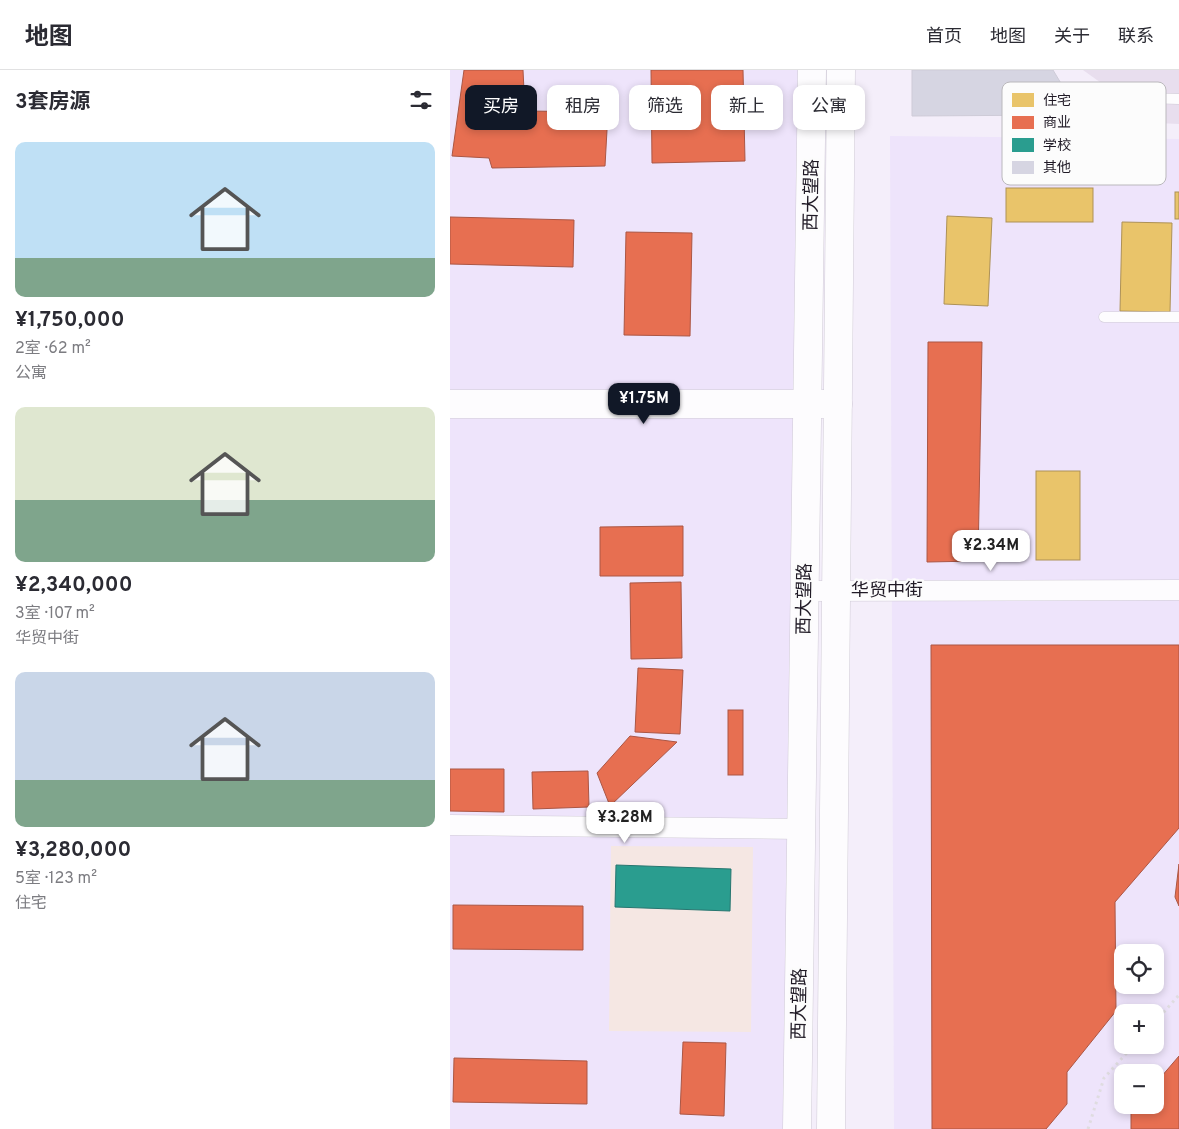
<!DOCTYPE html>
<html lang="zh">
<meta charset="utf-8">
<style>
:root{--surface:#fff;--page:#f2f2f3;--text:#2b2b33;--muted:#7c7c81;--line:#e1e1e2;--accent:#111827}
body{margin:0;font-family:Overpass,"Noto Sans SC",sans-serif;background:var(--page);color:var(--text);height:100vh;display:flex;flex-direction:column;font-size:19px;white-space:nowrap}
*{box-sizing:border-box;margin:0}
p{font-size:16px;color:var(--muted)}
.icon{flex:none;width:28px;height:28px;fill:none;stroke:currentColor;stroke-width:2;stroke-linecap:round;stroke-linejoin:round}
.map{position:relative;flex:1;overflow:hidden}
.sheet{display:flex;flex-direction:column;background:var(--surface);width:450px}
.sheet>*{flex:none}
.banner{position:absolute;left:15px;top:15px;width:475px;height:45px;display:flex;gap:10px}
.buttons{position:absolute;left:664px;top:874px;display:grid;gap:10px}
.buttons a{display:grid;place-items:center;width:50px;height:50px;border-radius:10px;background:var(--surface);box-shadow:0 2px 8px #0003;font-size:25px}
.price{position:absolute;translate:-50% -42px;padding:0 11px;border-radius:10px;background:#fff;color:#222;font-size:16px;line-height:32px;filter:drop-shadow(0 1px 2px #0008)}
.price::after{content:'';position:absolute;left:50%;top:30px;width:15px;height:11px;margin-left:-8px;background:inherit;clip-path:polygon(0 0,100% 0,50% 100%)}
.price.active{background:var(--accent);color:#fff}
ul{padding:0;list-style:none}
li{display:grid;align-content:center;gap:10px;height:265px;padding:0 15px}
li span{display:grid;place-items:center;height:155px;border-radius:10px;color:#555}
li>.icon{margin-inline-start:auto}
span .icon{width:90px;height:90px;fill:#fffc;stroke-width:1}
li b{font-size:21px}
h2{display:flex;justify-content:space-between;align-items:center;height:60px;padding:0 15px;font-size:21px}
.pill{padding:0 18px;border-radius:10px;background:var(--surface);box-shadow:0 2px 8px #0003;font-size:18px;line-height:45px}
.pill.active{background:var(--accent);color:#fff}
header{display:flex;align-items:center;gap:30px;box-sizing:border-box;height:70px;padding:0 25px;background:var(--surface);border-bottom:1px solid var(--line)}
header strong{font-size:24px}
nav{display:flex;gap:28px;margin-inline-start:auto;font-size:18px}
main{display:flex;flex:1;min-height:0}
.map>svg:first-child{display:block}
.built{fill:#eee4fb;fill-rule:evenodd}
.industrial{fill:#e8deee}
.education{fill:#f5e7e3}
.homes{fill:#e9c46a;stroke:#ad9156}
.shops{fill:#e76f51;stroke:#ab5644}
.schools{fill:#2a9d8f;stroke:#277670}
.building{fill:#d6d5e2;stroke:#cecbd7}
.lines{fill:none;stroke-linecap:round;stroke-linejoin:round}
.lane-casing{stroke:#d0cbd6;stroke-width:11}
.street-casing{stroke:#d0cbd6;stroke-width:21}
.secondary-casing{stroke:#d0cbd6;stroke-width:29}
.primary-casing{stroke:#d0cbd6;stroke-width:29}
.path{stroke:#dfdce0;stroke-width:3;stroke-dasharray:2.5 4;stroke-linecap:butt}
.lane{stroke:#fdfcfe;stroke-width:10}
.street{stroke:#fdfcfe;stroke-width:20}
.secondary{stroke:#fdfcfe;stroke-width:28}
.primary{stroke:#fdfcfe;stroke-width:28}
.labels{text-anchor:middle;stroke-width:5;stroke-linejoin:round;paint-order:stroke}
.street-label{font-size:18px;fill:#201a26;stroke:#fcfcfc}
.key{fill:#fcfcfc;stroke:#bab8bc;stroke-width:1}
.key-label{font-size:14px;fill:#201a26}
</style>
<header>
<strong>地图</strong>
<nav><a>首页</a><a>地图</a><a>关于</a><a>联系</a></nav>
</header>
<main>
<section class="sheet">
<h2>3套房源<svg class="icon" aria-label="filters" viewBox="0 0 24 24"><path d="M4 7h16M4 17h16"/><circle cx="9" cy="7" r="2"/><circle cx="15" cy="17" r="2"/></svg></h2>
<ul>
<li><span style="background:linear-gradient(#bfe0f5 75%,#7fa58c 0)"><svg class="icon" aria-label="home" viewBox="0 0 24 24"><path d="M3 11l9-7 9 7M6 9v11h12V9"/></svg></span><div><b>¥1,750,000</b><p>2室 · 62 m²</p><p>公寓</p></div></li>
<li><span style="background:linear-gradient(#dfe7d0 60%,#7fa58c 0)"><svg class="icon" aria-label="home" viewBox="0 0 24 24"><path d="M3 11l9-7 9 7M6 9v11h12V9"/></svg></span><div><b>¥2,340,000</b><p>3室 · 107 m²</p><p>华贸中街</p></div></li>
<li><span style="background:linear-gradient(#c9d6e8 70%,#7fa58c 0)"><svg class="icon" aria-label="home" viewBox="0 0 24 24"><path d="M3 11l9-7 9 7M6 9v11h12V9"/></svg></span><div><b>¥3,280,000</b><p>5室 · 123 m²</p><p>住宅</p></div></li>
</ul>
</section>
<div class="map">
<svg width="729" height="1059" viewBox="0 0 729 1059">
<rect width="100%" height="100%" fill="#f4eefa"/>
<g class="built">
<path d="M0 0H375L360 1059H0Z"/>
<path d="M440 66 729 69V1059H444ZM672 882H705V915H672ZM672 942H705V975H672ZM672 1002H705V1035H672Z"/>
</g>
<path class="industrial" d="M633 0H729V54L707 53Z"/>
<path class="education" d="M161 776 303 777 301 962 159 961Z"/>
<g class="homes">
<rect x="556" y="118" width="87" height="34"/>
<rect x="725" y="122" width="4" height="27"/>
<path d="M497 146 542 148 538 236 494 234Z"/>
<path d="M672 152 722 153 720 242 670 241Z"/>
<rect x="586" y="401" width="44" height="89"/>
</g>
<g class="shops">
<path d="M14 0H73L75 41 158 42 155 96 42 98 39 88 2 86Z"/>
<path d="M201 0H293L295 91 202 93Z"/>
<path d="M0 147 124 150 123 197 0 194Z"/>
<path d="M176 162 242 163 240 266 174 265Z"/>
<path d="M478 272H532L528 491 477 492Z"/>
<path d="M233 456V506H150V457Z"/>
<path d="M231 512 232 588 181 589 180 513Z"/>
<path d="M481 575H729V758L665 832 666 941 617 1002V1034L596 1059H482Z"/>
<path d="M188 598 233 600 230 664 185 662Z"/>
<rect x="278" y="640" width="15" height="65"/>
<path d="M180 666 227 672 160 736 147 703Z"/>
<path d="M0 699H54V742L0 741Z"/>
<path d="M138 701 139 737 83 739 82 702Z"/>
<path d="M729 794V836L725 827Z"/>
<path d="M3 835 133 836V880L3 879Z"/>
<path d="M233 972 276 973 274 1046 230 1044Z"/>
<path d="M729 986V1059H681V1043L687 1035H705V1014Z"/>
<path d="M4 988 137 991V1034L3 1032Z"/>
</g>
<path class="schools" d="M166 795 281 799 280 841 165 837Z"/>
<path class="building" d="M462 0H603L612 15 614 45 462 46Z"/>
<g class="lines">
<g class="lane-casing">
<g id="lane">
<path d="M693 28 729 29"/>
<path d="M654 247H729"/>
</g>
</g>
<g class="street-casing">
<g id="street">
<path d="M354 521 729 520"/>
<path d="M0 755 351 759"/>
</g>
</g>
<g class="secondary-casing">
<path id="secondary" d="M0 334H388"/>
</g>
<g class="primary-casing">
<g id="primary">
<path d="M347 1059 362 0"/>
<path d="M381 1059 391 0"/>
</g>
</g>
<g class="path">
<path d="M705 952 729 925"/>
<path d="M638 1059 654 1008 684 975"/>
</g>
<use href="#lane" class="lane"/>
<use href="#street" class="street"/>
<use href="#secondary" class="secondary"/>
<use href="#primary" class="primary"/>
</g>
<g class="labels">
<g class="street-label">
<text transform="translate(361 125) rotate(-89)" y="6">西大望路</text>
<text x="437" y="526">华贸中街</text>
<text transform="translate(354 529) rotate(-89)" y="6">西大望路</text>
<text transform="translate(349 934) rotate(-89)" y="6">西大望路</text>
</g>
</g>
<rect x="552" y="12" width="164" height="103" rx="8" class="key"/>
<rect x="562" y="23" width="22" height="14" fill="#e9c46a"/>
<rect x="562" y="46" width="22" height="13" fill="#e76f51"/>
<rect x="562" y="68" width="22" height="14" fill="#2a9d8f"/>
<rect x="562" y="91" width="22" height="13" fill="#d6d5e2"/>
<g class="key-label">
<text x="593" y="35">住宅</text>
<text x="593" y="57">商业</text>
<text x="593" y="80">学校</text>
<text x="593" y="102">其他</text>
</g>
</svg>
<div class="buttons">
<a><svg class="icon" aria-label="locate" viewBox="0 0 24 24"><circle cx="12" cy="12" r="6"/><path d="M12 2v4M12 18v4M2 12h4M18 12h4"/></svg></a>
<a>+</a>
<a>−</a>
</div>
<b class="price active" style="left:194px;top:355px">¥1.75M</b>
<b class="price" style="left:541px;top:502px">¥2.34M</b>
<b class="price" style="left:175px;top:774px">¥3.28M</b>
<div class="banner">
<a class="pill active">买房</a>
<a class="pill">租房</a>
<a class="pill">筛选</a>
<a class="pill">新上</a>
<a class="pill">公寓</a>
</div>
</div>
</main>
